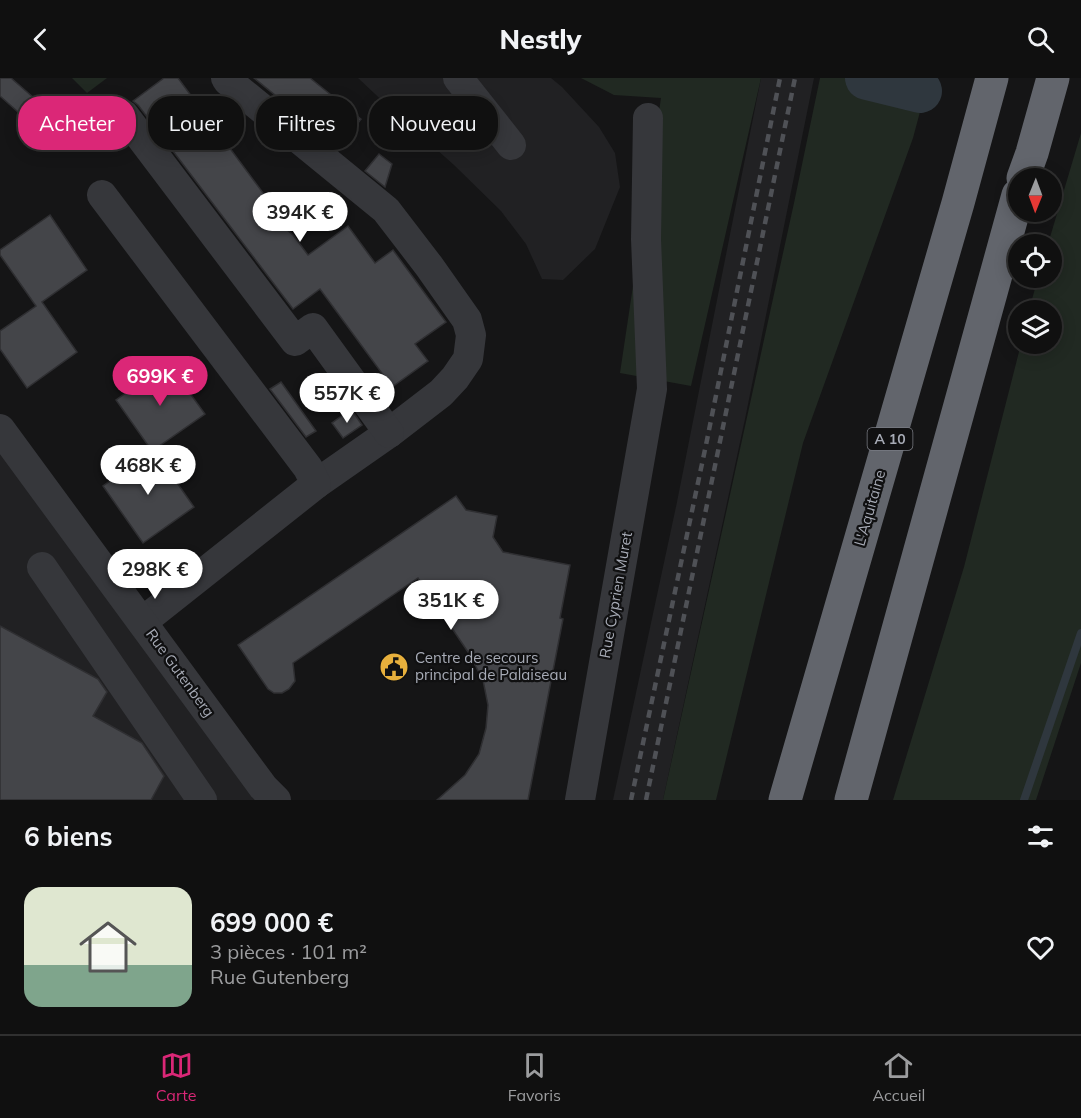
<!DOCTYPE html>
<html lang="fr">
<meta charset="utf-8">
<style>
:root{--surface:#101010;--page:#1e1e1e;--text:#f1f3f6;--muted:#9c9d9f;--line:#303030;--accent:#db2777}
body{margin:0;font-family:Mulish,sans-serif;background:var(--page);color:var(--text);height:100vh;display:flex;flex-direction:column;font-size:22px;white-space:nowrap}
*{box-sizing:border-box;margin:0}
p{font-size:20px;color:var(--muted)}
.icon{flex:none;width:33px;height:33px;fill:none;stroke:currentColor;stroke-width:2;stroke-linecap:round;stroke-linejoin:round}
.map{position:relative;height:722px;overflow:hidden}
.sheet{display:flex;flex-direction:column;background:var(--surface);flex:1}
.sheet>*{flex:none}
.hud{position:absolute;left:18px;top:18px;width:600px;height:54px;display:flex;gap:12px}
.needle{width:39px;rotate:181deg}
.tools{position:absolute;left:1008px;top:90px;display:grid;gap:12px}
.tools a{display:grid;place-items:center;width:54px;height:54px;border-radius:50%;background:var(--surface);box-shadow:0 3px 15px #0003,0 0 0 2px var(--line);font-size:30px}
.price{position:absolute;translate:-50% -51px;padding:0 14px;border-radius:21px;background:#fff;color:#222;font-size:20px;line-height:39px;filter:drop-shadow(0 2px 3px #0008)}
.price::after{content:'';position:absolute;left:50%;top:36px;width:18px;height:14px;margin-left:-9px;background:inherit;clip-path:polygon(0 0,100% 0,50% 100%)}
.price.active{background:var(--accent);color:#fff}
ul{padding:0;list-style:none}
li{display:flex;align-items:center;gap:18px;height:150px;padding:0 24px}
li span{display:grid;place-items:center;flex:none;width:168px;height:120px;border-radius:18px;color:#555}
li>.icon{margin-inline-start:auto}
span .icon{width:72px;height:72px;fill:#fffc;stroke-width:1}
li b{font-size:26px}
h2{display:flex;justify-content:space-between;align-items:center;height:72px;padding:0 24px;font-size:26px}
.pill{padding:0 21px;border-radius:24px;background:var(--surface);box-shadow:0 3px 15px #0003,0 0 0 2px var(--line);font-size:21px;line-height:54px}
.pill.active{background:var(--accent);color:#fff}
header{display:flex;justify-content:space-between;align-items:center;height:78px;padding:0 24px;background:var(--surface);font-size:27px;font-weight:800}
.menu{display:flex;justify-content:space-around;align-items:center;height:84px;border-top:2px solid var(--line);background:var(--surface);font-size:16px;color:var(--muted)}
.menu a{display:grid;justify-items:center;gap:3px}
.menu .active{color:var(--accent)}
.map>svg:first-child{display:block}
.built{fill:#212123}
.green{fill:#212922}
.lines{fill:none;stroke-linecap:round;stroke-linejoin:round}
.stream{stroke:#2f373e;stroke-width:8}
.river{stroke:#2f373e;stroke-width:44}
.building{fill:#444549;stroke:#2f2f32;stroke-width:1.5}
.minor{stroke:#36373b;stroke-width:30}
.highway{stroke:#62656c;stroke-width:33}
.rail{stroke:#4f5156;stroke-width:4.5;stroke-dasharray:8 6;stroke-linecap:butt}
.labels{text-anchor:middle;stroke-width:4.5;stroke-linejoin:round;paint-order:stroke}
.shield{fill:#101011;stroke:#7a7c84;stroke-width:1.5}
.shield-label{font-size:14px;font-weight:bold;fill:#a7abb6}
.street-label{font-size:15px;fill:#a7abb6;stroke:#101011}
.poi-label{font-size:15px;fill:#a7abb6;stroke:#101011;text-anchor:start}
</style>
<header><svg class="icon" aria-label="back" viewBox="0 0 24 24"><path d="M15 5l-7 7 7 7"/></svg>Nestly<svg class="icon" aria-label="search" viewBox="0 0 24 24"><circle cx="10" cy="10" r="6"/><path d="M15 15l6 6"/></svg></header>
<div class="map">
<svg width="1081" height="722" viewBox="0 0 1081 722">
<rect width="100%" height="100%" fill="#151516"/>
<g class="built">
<path d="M358 0H551L562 9 599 49 615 75 620 109 595 171 563 202 542 201 526 166 501 133 454 87 391 31Z"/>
<path d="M761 0H814L745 341 663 722H613L677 424Z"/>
<path d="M0 351 276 722H0Z"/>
</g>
<g class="green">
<path d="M72 0H107L87 15Z"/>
<path d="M581 0H761L691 308 620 295 661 20 614 17Z"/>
<path d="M820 0H929L913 60 803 365 716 722H663L794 125Z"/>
<path d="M1081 55V585L1036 722H893L964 489 1021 266H1052V232H1029L1038 200H1052V166H1048Z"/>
</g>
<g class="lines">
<path class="stream" d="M1024 722 1081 555"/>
<path class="river" d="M867 0 920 13"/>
</g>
<g class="building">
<path d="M0 0H11L58 41 44 57 0 18Z"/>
<path d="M164 0H178L283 142 280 146 293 157 308 177 348 148 375 185 393 172 446 244 415 266 428 283 392 309 320 211 293 231 138 27 133 23Z"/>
<path d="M254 0H310L361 41 339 69Z"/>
<path d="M379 76 392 86 385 109 365 93Z"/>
<path d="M50 137 87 192 42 224 77 274 27 310 0 271V253L36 228 0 177V172Z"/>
<path d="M168 285 205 336 152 373 116 322Z"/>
<path d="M281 304 316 353 306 359 270 311Z"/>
<path d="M351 331 362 347 343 360 332 345Z"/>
<path d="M154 372 194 429 143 465 103 408Z"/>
<path d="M456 418 466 432 497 438 493 459 503 474 570 487 560 540 563 541 528 722H437L465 697 479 676 486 650 488 627 483 602 468 574 418 500 293 585 295 603 289 611 282 615H274L268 611 238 567Z"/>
<path d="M0 548 98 601 107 614 93 638 142 665 164 698 151 722H0Z"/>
</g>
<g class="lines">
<g class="minor">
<path d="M226 0 228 3 386 132 429 188 467 242 471 257 468 281 455 300 441 315 389 355 316 406"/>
<path d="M458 0 511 67"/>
<path d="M124 37 295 263 313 250 389 355"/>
<path d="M102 117 308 390 316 406 142 544"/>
<path d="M0 351 263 709 276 722"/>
<path d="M42 489 202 722"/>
<path d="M580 722 652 311 646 161 648 40"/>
</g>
<g class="highway">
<path d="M1023 100 1032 75 1053 0"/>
<path d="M785 722 958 125 992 0"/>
<path d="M851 722 1018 117"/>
</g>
<g class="rail">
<path d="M631 722 707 362 780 0"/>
<path d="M646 722 795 0"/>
</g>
</g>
<defs>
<g id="civic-disc" transform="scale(1.5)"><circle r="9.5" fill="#e7b03c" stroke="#101011"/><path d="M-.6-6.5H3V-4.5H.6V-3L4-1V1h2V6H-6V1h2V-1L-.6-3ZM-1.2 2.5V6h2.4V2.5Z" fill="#111"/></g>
</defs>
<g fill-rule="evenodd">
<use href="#civic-disc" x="394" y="589"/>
</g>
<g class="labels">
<rect class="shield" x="867.5" y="350" width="45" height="22" rx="4.5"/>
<g class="shield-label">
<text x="890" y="366">A 10</text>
</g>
<g class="street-label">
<text transform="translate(870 430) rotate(-74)" y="5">L'Aquitaine</text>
<text transform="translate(616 517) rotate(-80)" y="5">Rue Cyprien Muret</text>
<text transform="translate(180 595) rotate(54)" y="5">Rue Gutenberg</text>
</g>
<g class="poi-label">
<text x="415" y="585">Centre de secours<tspan x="415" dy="17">principal de Palaiseau</tspan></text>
</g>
</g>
</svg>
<div class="tools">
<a><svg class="needle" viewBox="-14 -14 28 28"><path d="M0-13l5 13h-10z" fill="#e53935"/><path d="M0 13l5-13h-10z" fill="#9c9d9f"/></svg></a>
<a><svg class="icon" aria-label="locate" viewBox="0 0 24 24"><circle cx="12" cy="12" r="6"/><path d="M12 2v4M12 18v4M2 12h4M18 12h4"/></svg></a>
<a><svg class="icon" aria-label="layers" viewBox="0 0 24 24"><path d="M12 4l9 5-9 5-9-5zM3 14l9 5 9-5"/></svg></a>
</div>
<b class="price" style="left:300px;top:165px">394K €</b>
<b class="price active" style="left:160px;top:329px">699K €</b>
<b class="price" style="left:347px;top:346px">557K €</b>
<b class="price" style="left:148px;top:418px">468K €</b>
<b class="price" style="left:155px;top:522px">298K €</b>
<b class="price" style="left:451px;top:553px">351K €</b>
<div class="hud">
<a class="pill active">Acheter</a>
<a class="pill">Louer</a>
<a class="pill">Filtres</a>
<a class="pill">Nouveau</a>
</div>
</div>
<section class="sheet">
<h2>6 biens<svg class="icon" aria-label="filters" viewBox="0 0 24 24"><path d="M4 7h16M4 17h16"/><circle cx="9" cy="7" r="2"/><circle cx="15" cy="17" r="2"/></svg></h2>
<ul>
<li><span style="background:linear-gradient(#dfe7d0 65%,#7fa58c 0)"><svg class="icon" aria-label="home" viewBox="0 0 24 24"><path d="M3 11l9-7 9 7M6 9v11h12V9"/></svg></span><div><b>699 000 €</b><p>3 pièces · 101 m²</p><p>Rue Gutenberg</p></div><svg class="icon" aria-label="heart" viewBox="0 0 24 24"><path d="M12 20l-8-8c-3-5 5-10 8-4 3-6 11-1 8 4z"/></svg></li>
</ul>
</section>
<nav class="menu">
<a class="active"><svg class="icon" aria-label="map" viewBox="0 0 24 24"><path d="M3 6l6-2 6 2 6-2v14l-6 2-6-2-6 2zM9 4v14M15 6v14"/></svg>Carte</a>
<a><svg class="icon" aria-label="saved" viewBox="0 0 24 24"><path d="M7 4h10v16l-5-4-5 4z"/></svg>Favoris</a>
<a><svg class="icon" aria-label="home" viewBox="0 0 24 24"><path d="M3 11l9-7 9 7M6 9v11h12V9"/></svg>Accueil</a>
</nav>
